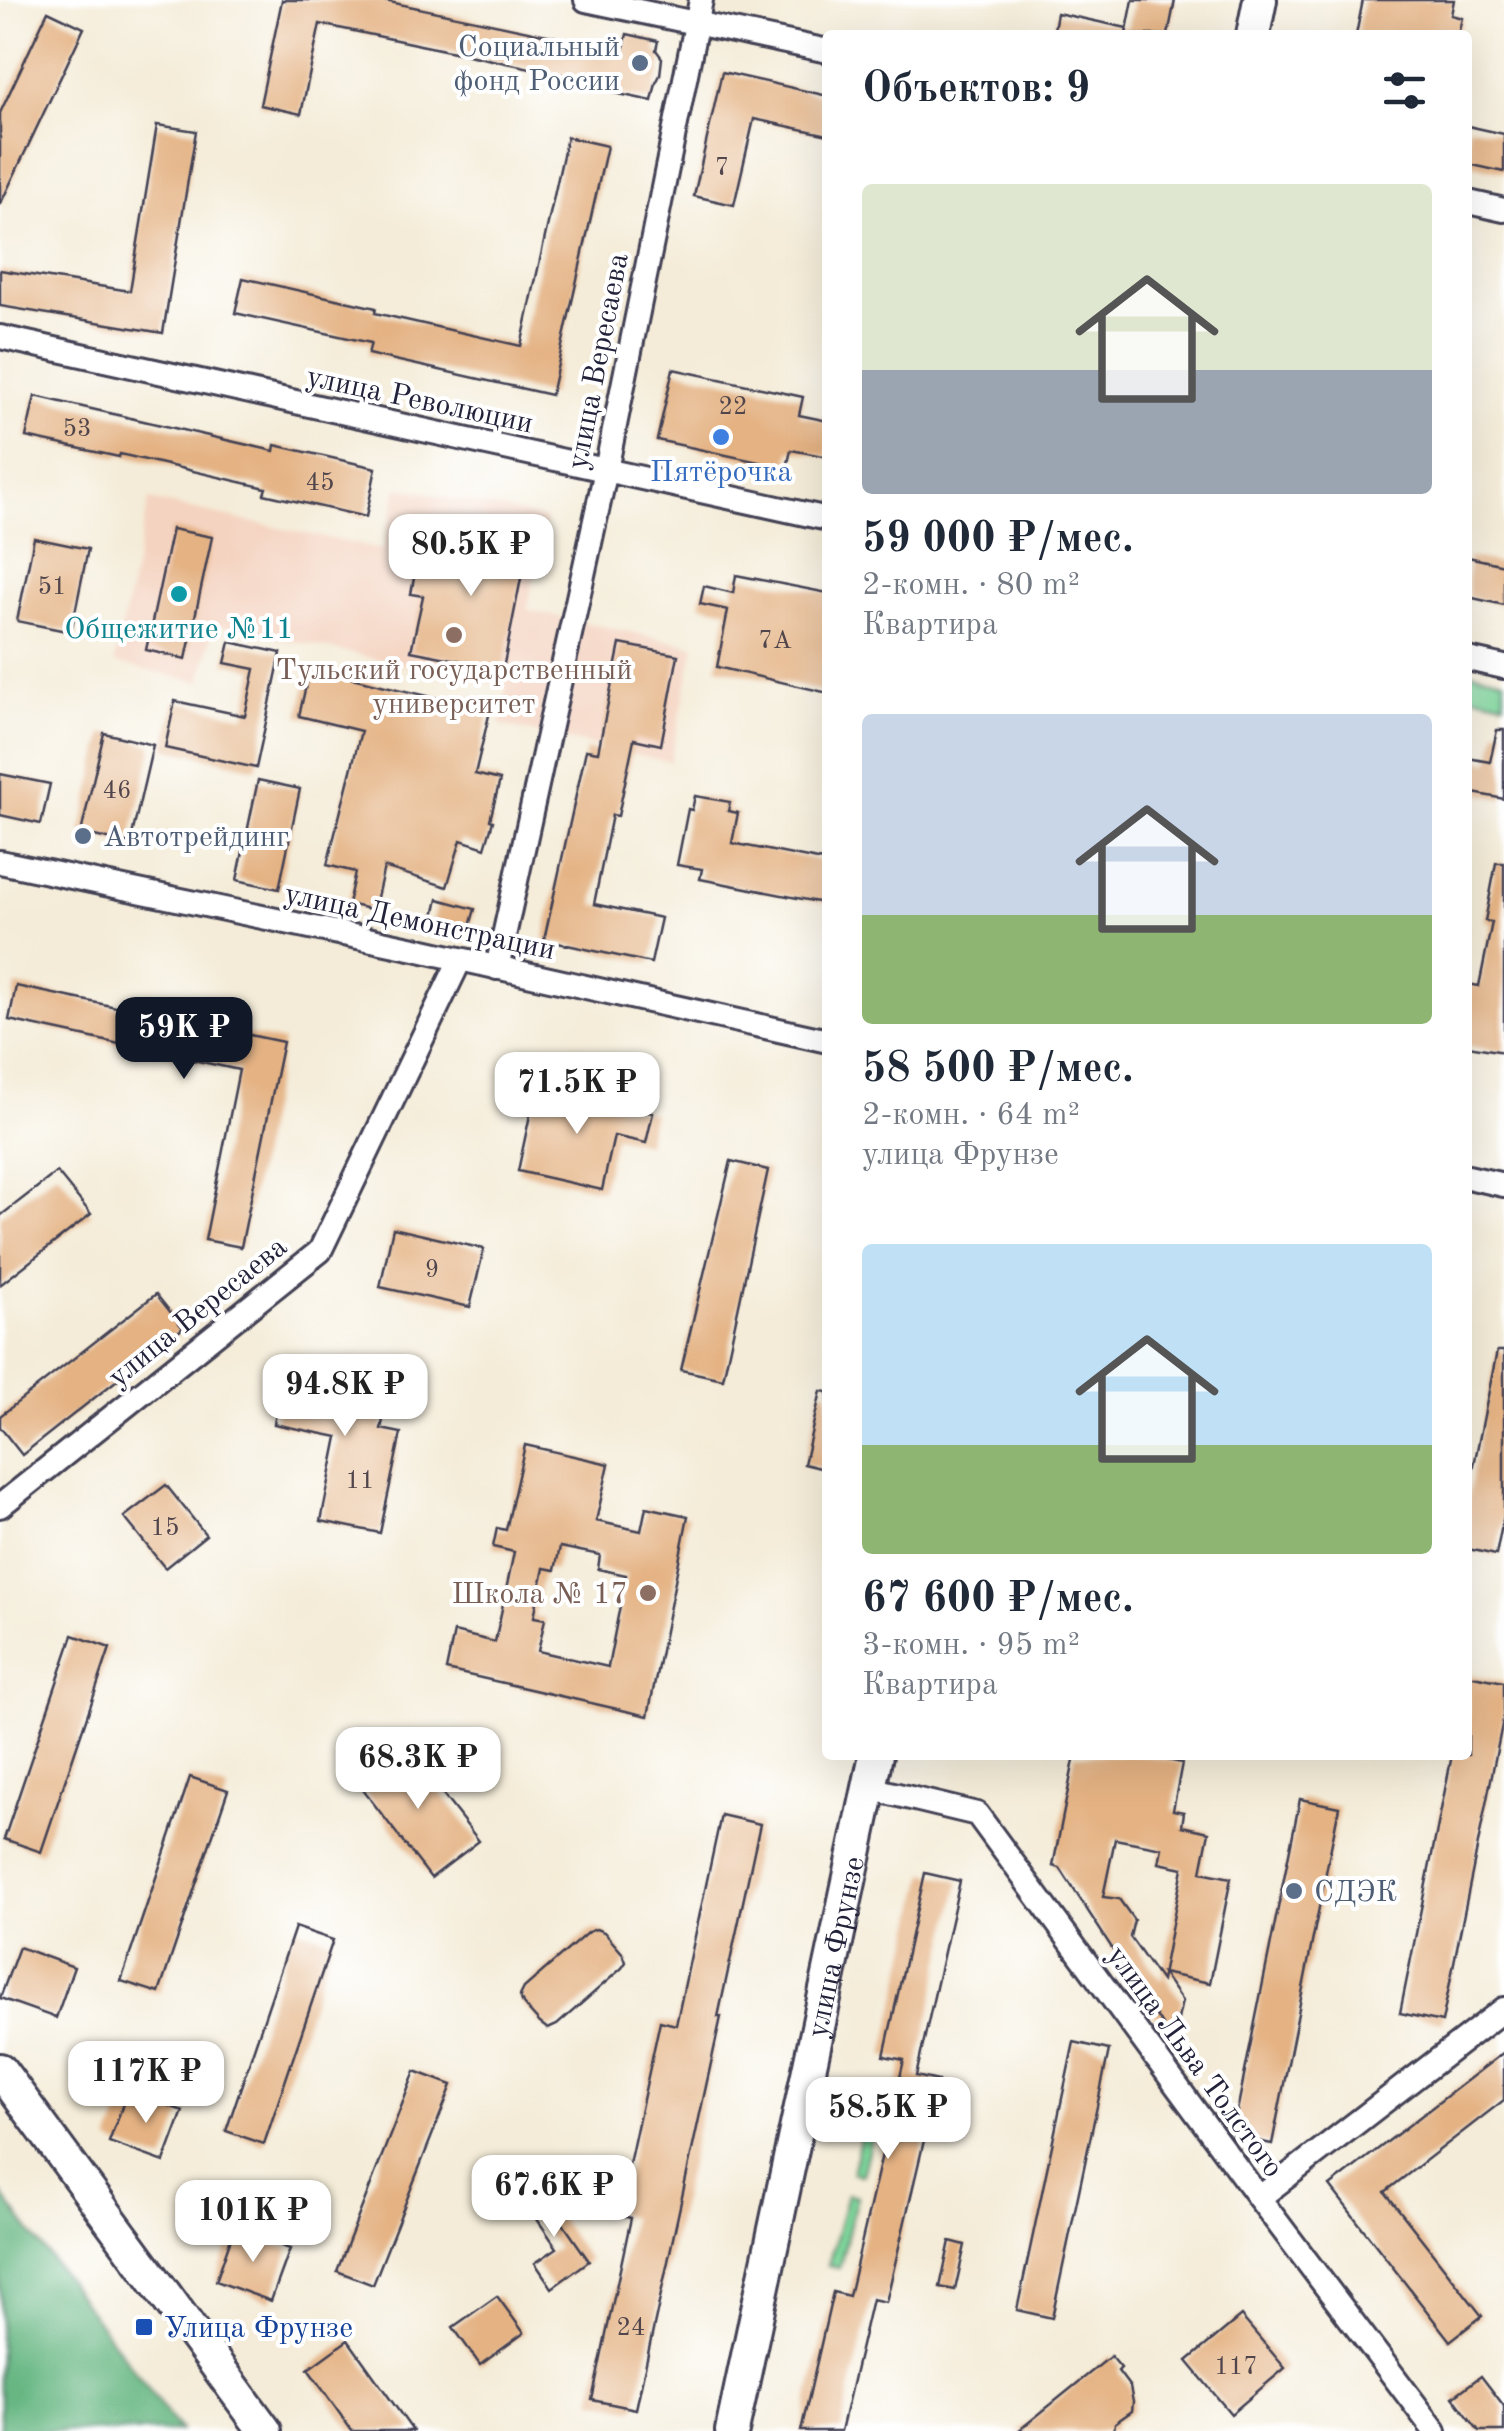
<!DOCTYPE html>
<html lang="ru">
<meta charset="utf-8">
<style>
:root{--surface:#fff;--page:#f2f2f3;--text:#1f2937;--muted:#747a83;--accent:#111827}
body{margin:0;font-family:"Old Standard TT",serif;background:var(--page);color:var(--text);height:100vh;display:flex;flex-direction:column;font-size:38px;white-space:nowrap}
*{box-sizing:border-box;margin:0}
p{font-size:32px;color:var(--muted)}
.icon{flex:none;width:55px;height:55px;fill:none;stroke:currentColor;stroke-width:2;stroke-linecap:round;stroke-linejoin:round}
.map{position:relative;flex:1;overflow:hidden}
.side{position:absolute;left:822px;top:30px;width:650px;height:1730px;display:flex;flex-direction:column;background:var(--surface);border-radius:10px;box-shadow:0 10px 40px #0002}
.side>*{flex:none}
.price{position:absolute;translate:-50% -85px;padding:0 22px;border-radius:20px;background:#fff;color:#222;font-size:32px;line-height:65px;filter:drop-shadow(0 2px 5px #0008)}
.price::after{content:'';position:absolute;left:50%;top:60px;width:30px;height:22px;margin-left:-15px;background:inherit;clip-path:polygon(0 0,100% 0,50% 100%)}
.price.on{background:var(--accent);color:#fff}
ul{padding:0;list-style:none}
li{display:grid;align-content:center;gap:20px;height:530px;padding:0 40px}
li span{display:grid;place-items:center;height:310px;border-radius:10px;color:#555}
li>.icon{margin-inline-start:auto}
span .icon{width:180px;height:180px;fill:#fffc;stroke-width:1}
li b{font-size:42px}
h2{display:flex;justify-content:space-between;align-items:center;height:120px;padding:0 40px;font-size:42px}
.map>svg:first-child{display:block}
.built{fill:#f4d3c0}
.green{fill:#7fd69b;stroke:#507c6b;stroke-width:2.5}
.forest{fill:#67b783;stroke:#446c5f;stroke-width:2.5}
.building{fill:#e4b283;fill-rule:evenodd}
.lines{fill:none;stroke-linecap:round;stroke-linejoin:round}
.street-casing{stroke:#424053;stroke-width:28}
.secondary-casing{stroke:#424053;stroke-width:38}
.street{stroke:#fff;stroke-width:22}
.secondary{stroke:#fff;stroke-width:32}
.service-dot{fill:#5c6f8a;stroke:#fff;stroke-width:4}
.shop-dot{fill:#3f7fe0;stroke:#fff;stroke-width:4}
.culture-dot{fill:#0f9aa8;stroke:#fff;stroke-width:4}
.education-dot{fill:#8d6e63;stroke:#fff;stroke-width:4}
.transit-dot{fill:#1a4fb4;stroke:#fff;stroke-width:4}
.labels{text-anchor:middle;stroke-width:8;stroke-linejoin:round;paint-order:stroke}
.number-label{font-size:25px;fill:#52464d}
.service-label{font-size:30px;fill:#4e5e75;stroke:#fff;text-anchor:start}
.street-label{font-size:30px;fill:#22223b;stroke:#fff}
.shop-label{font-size:30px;fill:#366cbe;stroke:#fff}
.culture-label{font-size:30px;fill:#0d838f;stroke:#fff}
.education-label{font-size:30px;fill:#785e54;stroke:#fff}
.transit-label{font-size:30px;fill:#164399;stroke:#fff;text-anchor:start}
</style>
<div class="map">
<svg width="1504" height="2431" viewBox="0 0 1504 2431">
<rect width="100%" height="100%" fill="#fff"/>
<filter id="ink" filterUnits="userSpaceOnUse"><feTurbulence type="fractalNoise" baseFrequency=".01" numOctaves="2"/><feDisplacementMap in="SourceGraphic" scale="20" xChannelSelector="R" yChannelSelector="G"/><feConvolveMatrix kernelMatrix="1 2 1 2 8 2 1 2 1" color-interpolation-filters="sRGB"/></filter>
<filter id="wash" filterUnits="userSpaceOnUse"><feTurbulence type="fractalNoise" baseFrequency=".0048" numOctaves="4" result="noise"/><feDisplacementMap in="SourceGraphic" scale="40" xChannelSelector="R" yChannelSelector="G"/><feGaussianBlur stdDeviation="2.25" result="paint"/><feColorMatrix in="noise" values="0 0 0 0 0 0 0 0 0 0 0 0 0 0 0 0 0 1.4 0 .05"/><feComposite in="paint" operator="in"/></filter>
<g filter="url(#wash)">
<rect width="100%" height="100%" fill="#f4ecd8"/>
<path class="built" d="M398 487 546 519 527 610 695 646 670 762 500 725 507 687 214 624 201 682 114 663 149 500 383 550Z"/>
<g class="green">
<path d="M1468 671 1504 679V702L1468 694Z"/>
<path d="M866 2115 876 2117 862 2175 852 2173Z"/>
<path d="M847 2194 857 2196 839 2268 828 2266Z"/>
</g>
<path class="forest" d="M0 2191 180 2431H0Z"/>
<g id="blocks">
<g class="building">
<path d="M282 0H380L623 51 627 34 658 41 656 50 662 58 660 75 656 83 652 101 614 93 616 86 320 24 301 114 260 105Z"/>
<path d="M1133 0H1175L1168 35H1126Z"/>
<path d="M1363 0H1454L1451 15 1462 18 1458 35H1356Z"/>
<path d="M48 11 84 28 0 205V113Z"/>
<path d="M1057 13 1127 28 1126 35H1053Z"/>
<path d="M722 72 828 96V135L754 119 734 205 694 196Z"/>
<path d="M157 125 196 131 163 333 0 306V270L130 291Z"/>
<path d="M1468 126 1504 134V172L1468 164Z"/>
<path d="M567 137 607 146 551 395 368 354 371 343 235 313 243 278 376 308 375 313 521 346Z"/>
<path d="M673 369 803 397 799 415 828 421V457L791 450 787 468 657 440Z"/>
<path d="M35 396 274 451 275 445 376 468 366 517 264 494 266 488 120 454 119 457 26 437Z"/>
<path d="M462 524 529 538 503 669 411 651 423 596 411 594 417 562 453 569Z"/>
<path d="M172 529 212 537 186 659 146 650Z"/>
<path d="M34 538 88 549 71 632 17 621Z"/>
<path d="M1468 557 1504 565V605L1468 597Z"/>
<path d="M736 575 828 593V693L717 667 728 610 700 604 704 586 733 593Z"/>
<path d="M230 642 281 653 256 768 165 748 175 701 245 716 255 669 225 663Z"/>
<path d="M620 644 678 655 661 745 634 739 618 816 612 815 594 904 661 918 651 963 544 940 586 750 598 752Z"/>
<path d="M310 668 490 711 475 774 500 780 490 820 493 821 485 848 461 840 447 887 384 867 374 910 348 904 355 872 327 865 361 731 299 716Z"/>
<path d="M1497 730H1504V799L1468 792V758L1490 762Z"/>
<path d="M104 733 153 745 130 844 81 833Z"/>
<path d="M0 774 50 784 41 824 0 815Z"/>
<path d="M258 780 300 789 279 889 237 880Z"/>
<path d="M695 796 730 802 728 811 738 813 732 843 828 862V904L700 879 702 869 677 865 688 809 692 810Z"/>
<path d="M1496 863H1504V1052L1468 1046V984L1479 986 1492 922 1485 921Z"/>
<path d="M438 899 475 909 468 933 432 924Z"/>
<path d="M16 986 283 1042 241 1247 205 1240 239 1070 9 1020Z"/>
<path d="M536 1087 653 1113 646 1143 614 1136 602 1190 518 1171Z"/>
<path d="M731 1161 768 1170 723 1379 681 1370Z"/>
<path d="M57 1172 91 1214 0 1285V1216Z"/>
<path d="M393 1228 484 1249 470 1307 380 1287Z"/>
<path d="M156 1294 183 1328 22 1455 0 1427V1416Z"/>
<path d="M1497 1351H1504V1515L1496 1555 1468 1549V1495Z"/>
<path d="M286 1362 391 1384 381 1429 401 1433 380 1533 321 1521 338 1437 274 1424Z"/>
<path d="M821 1391 828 1392V1470L804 1464Z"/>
<path d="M525 1445 609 1464 596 1521 641 1531 646 1507 688 1516 648 1716 446 1670 454 1632 495 1642 514 1552 493 1547 497 1528 506 1530ZM560 1547 600 1555 598 1569 626 1575 608 1667 538 1651 545 1619 534 1617 544 1568 555 1570Z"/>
<path d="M166 1485 206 1535 165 1568 124 1517Z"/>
<path d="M73 1635 110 1648 41 1852 4 1839Z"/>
<path d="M1468 1675 1504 1682V1715L1442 2022 1400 2013 1452 1755H1468Z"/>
<path d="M404 1745 479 1841 431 1878 357 1782Z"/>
<path d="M1075 1755H1143L1182 1763 1173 1810 1184 1812 1182 1826 1209 1832 1201 1872 1231 1878 1210 1983 1162 1973 1182 2001 1173 2042 1060 1868 1053 1866ZM1115 1839 1162 1848 1159 1863 1183 1868 1161 1981 1130 1937 1134 1920 1119 1899 1103 1897Z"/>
<path d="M190 1777 228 1790 159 1993 121 1981Z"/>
<path d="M1300 1799 1339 1807 1272 2144 1232 2136Z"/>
<path d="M721 1815 760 1824 718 2017H721L636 2409 592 2400 631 2218 618 2215 660 2021 676 2025Z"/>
<path d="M925 1873 960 1881 916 2076 938 2081 886 2302 872 2299 841 2431H801L833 2292 849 2296 904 2060 884 2056Z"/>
<path d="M295 1927 333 1940 264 2144 226 2131Z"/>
<path d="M596 1929 604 1932 623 1954 626 1962 622 1968 557 2025 548 2029 540 2023 523 2004 520 1996 524 1988 588 1932Z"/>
<path d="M19 1947 74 1967 56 2018 0 1998Z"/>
<path d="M1074 2042 1109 2050 1052 2318 1017 2310Z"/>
<path d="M1504 2052V2100L1385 2192 1482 2316 1450 2341 1330 2186Z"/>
<path d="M415 2071 452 2085 373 2285 337 2271Z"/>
<path d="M128 2091 183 2111 164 2162 109 2142Z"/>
<path d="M534 2182 589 2261 552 2288 535 2263 557 2248 519 2193Z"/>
<path d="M234 2229 290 2249 271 2301 216 2281Z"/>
<path d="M950 2241 965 2245 955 2290 940 2287Z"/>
<path d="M497 2296 524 2333 480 2365 453 2327Z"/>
<path d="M1241 2316 1285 2368 1231 2414 1187 2361Z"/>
<path d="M348 2340 413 2431H352L308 2369Z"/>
<path d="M1111 2356 1121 2368 1118 2371 1130 2387 1133 2402 1132 2411 1115 2423 1114 2431H1018Z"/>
<path d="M1481 2376 1504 2406V2431H1479L1453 2397Z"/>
</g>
</g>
</g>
<g filter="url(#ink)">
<use href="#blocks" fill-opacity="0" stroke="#424053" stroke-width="2.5"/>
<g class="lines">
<g class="street-casing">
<g id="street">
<path d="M586 0 828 51"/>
<path d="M1468 202 1504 210"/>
<path d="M0 337 828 519"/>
<path d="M1468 659 1504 667"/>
<path d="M0 862 415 949 828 1041"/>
<path d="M497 968 606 470 701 0"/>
<path d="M1468 1177 1504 1185"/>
<path d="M0 1506 320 1251 460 960"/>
<path d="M869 1788 977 1814 1259 2198 1435 2431"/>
<path d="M1259 2198 1504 2009"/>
</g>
</g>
<g class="secondary-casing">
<g id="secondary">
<path d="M1253 35 1260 0"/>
<path d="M0 2070 265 2431"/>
<path id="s1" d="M732 2431 876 1755"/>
</g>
</g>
<use href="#street" class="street"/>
<use href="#secondary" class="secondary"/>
</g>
</g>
<g class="service-dot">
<circle cx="640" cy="63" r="10"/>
<circle cx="83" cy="836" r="10"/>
<circle cx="1294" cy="1891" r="10"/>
</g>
<circle class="shop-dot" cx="721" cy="437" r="10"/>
<circle class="culture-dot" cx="179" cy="594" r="10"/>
<g class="education-dot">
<circle cx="454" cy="635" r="10"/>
<circle cx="648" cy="1593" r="10"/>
</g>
<rect class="transit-dot" x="134" y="2317" width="20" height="20" rx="5"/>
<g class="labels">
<g class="number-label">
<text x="722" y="175">7</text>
<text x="733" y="414">22</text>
<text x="77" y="436">53</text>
<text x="320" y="490">45</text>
<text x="52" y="594">51</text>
<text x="775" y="648">7А</text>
<text x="117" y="798">46</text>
<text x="432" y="1277">9</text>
<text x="360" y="1488">11</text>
<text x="165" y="1535">15</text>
<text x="631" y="2335">24</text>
<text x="1236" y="2374">117</text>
</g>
<g class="service-label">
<text x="620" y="56" text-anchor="end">Социальный<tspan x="620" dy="34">фонд России</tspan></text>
<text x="103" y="846">Автотрейдинг</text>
<text x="1314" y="1901">СДЭК</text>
</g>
<g class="street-label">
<text transform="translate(597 361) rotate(-79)" y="10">улица Вересаева</text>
<text transform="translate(420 399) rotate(12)" y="10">улица Революции</text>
<text transform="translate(420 921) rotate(12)" y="10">улица Демонстрации</text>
<text transform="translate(197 1311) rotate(-39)" y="10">улица Вересаева</text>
<text dy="10" stroke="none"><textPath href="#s1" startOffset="495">улица Фрунзе</textPath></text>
<text transform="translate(1196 2061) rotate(54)" y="10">улица Льва Толстого</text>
</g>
<g class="shop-label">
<text x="721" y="481">Пятёрочка</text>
</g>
<g class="culture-label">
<text x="179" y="638">Общежитие №11</text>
</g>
<g class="education-label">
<text x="454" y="679">Тульский государственный<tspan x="454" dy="34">университет</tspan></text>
<text x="628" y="1603" text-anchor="end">Школа № 17</text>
</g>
<g class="transit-label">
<text x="164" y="2337">Улица Фрунзе</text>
</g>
</g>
</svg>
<b class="price" style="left:471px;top:599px">80.5K ₽</b>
<b class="price on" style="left:184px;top:1082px">59K ₽</b>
<b class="price" style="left:577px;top:1137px">71.5K ₽</b>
<b class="price" style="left:345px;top:1439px">94.8K ₽</b>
<b class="price" style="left:418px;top:1812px">68.3K ₽</b>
<b class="price" style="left:146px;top:2126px">117K ₽</b>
<b class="price" style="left:888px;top:2162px">58.5K ₽</b>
<b class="price" style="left:554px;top:2240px">67.6K ₽</b>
<b class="price" style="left:253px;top:2265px">101K ₽</b>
<section class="side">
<h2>Объектов: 9<svg class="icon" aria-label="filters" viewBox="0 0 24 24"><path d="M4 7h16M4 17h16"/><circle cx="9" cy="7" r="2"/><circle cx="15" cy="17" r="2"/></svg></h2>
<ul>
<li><span style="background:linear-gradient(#dfe7d0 60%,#9aa5b1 0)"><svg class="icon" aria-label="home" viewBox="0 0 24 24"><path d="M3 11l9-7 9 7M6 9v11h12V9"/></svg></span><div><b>59 000 ₽/мес.</b><p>2-комн. · 80 m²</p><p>Квартира</p></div></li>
<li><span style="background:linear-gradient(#c9d6e8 65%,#8fb573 0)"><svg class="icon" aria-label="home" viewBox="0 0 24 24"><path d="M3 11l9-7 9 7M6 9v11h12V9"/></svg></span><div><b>58 500 ₽/мес.</b><p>2-комн. · 64 m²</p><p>улица Фрунзе</p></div></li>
<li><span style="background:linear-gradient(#bfe0f5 65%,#8fb573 0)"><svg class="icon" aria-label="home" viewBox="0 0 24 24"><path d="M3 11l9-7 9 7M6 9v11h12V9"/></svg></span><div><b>67 600 ₽/мес.</b><p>3-комн. · 95 m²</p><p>Квартира</p></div></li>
</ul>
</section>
</div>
